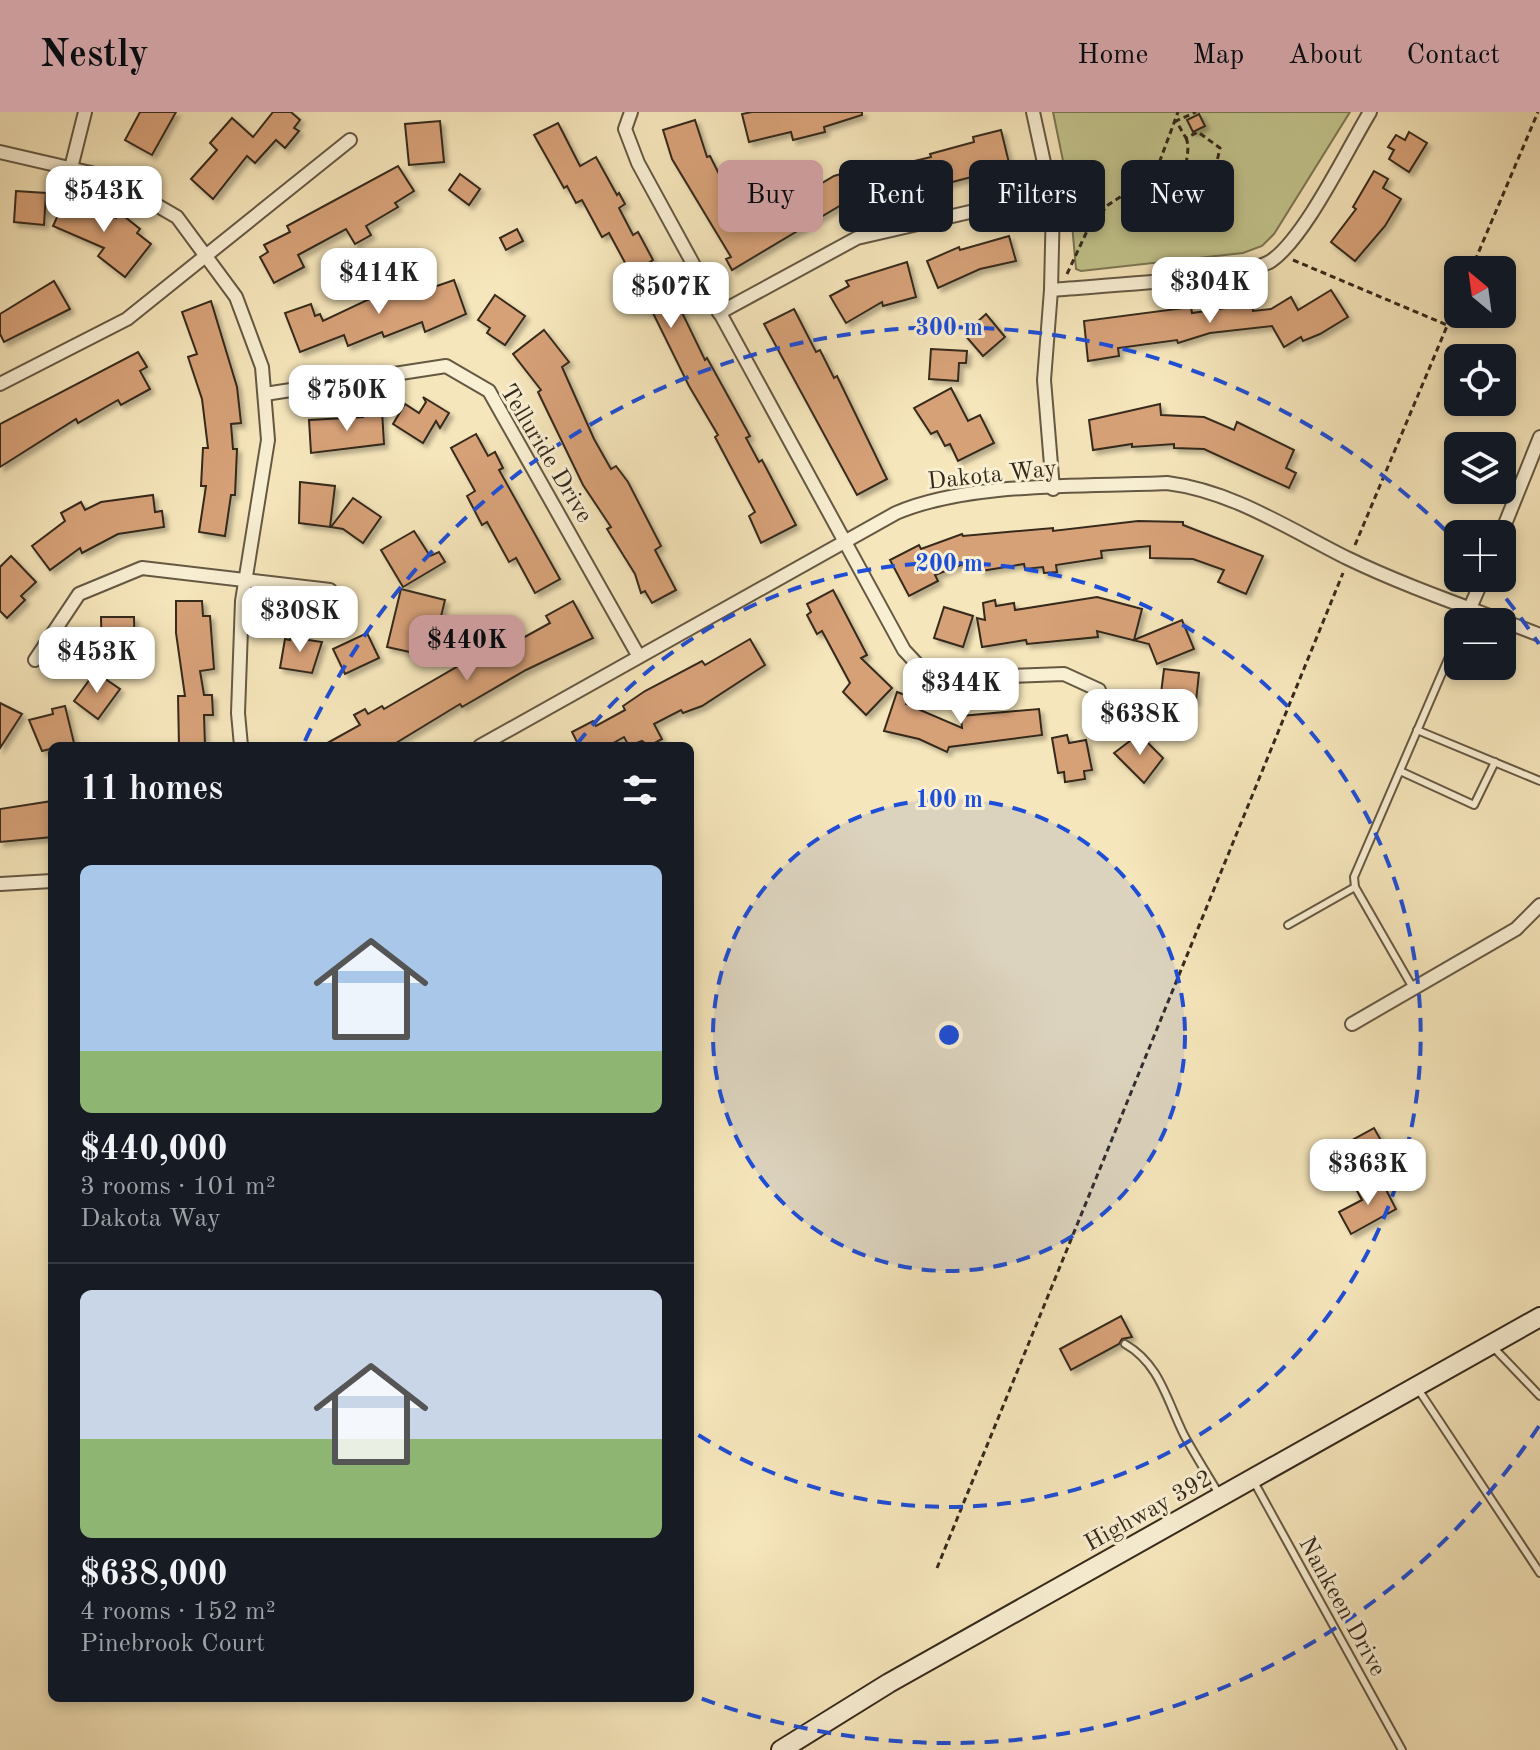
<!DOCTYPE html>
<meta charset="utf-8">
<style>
:root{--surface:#171b24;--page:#242831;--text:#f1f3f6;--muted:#9ea1a6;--line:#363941;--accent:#c59692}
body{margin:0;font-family:"Old Standard TT",serif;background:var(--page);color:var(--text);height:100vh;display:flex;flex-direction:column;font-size:30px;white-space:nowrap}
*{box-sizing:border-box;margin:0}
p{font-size:26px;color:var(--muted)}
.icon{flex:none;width:44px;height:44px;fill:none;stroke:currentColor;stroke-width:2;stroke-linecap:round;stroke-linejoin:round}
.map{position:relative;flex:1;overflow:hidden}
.drawer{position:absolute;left:48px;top:630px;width:646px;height:960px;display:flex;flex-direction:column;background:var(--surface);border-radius:12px;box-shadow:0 4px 12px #0003}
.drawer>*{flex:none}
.top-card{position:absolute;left:718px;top:48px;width:702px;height:72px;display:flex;gap:16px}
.needle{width:52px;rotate:331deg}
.tools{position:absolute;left:1444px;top:144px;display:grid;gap:16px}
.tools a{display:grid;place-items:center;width:72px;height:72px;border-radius:12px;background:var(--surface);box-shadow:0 4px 12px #0003;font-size:40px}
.price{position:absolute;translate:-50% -68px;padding:0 18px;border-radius:16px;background:#fff;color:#222;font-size:26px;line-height:52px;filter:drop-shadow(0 2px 4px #0008)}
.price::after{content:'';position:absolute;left:50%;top:48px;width:24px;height:18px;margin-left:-12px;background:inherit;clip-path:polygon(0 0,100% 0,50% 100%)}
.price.on{background:var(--accent);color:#111}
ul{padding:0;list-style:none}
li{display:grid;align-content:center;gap:16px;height:424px;padding:0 32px}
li+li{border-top:2px solid var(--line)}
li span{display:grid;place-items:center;height:248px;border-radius:12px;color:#555}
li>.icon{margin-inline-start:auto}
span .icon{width:144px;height:144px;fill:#fffc;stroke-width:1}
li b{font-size:34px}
h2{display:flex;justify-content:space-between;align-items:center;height:96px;padding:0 32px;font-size:34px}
.tag{padding:0 28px;border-radius:12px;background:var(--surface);box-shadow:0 4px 12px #0003;font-size:28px;line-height:72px}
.tag.on{background:var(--accent);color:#111}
header{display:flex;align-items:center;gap:48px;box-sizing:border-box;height:112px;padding:0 40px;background:var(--accent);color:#111}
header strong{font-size:38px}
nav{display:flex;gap:44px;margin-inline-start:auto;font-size:28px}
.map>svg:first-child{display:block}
.green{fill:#c2c38c;stroke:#7c7654;stroke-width:2}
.building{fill:#d7a178;stroke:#35291b;stroke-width:2;filter:url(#shadow)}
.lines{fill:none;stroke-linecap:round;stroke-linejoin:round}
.lane-casing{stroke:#655843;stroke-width:10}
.street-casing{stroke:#655843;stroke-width:16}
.secondary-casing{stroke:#35291b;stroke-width:22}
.path{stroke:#35291b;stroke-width:3;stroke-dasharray:6 4;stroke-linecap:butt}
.lane{stroke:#f9efd3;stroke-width:6}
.street{stroke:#f9efd3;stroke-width:12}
.secondary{stroke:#f9efd3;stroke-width:18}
.ring{fill:none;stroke:#1d4ed8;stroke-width:4;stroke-dasharray:14 10}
.labels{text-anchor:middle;stroke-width:6;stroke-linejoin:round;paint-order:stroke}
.street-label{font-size:24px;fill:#35291b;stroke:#f9efd3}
.centre{fill:#1d4ed8;stroke:#f9efd3;stroke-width:4}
.ring-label{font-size:24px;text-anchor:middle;font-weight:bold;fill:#1d4ed8;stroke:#f9efd3;stroke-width:6;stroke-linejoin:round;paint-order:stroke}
</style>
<header>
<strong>Nestly</strong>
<nav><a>Home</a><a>Map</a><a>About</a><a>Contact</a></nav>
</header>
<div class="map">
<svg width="1540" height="1638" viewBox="0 0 1540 1638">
<defs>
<filter id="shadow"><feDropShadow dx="4" dy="4" stdDeviation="2" flood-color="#0004"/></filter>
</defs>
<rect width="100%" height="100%" fill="#f6e6bb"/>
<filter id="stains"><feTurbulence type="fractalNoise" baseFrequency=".0025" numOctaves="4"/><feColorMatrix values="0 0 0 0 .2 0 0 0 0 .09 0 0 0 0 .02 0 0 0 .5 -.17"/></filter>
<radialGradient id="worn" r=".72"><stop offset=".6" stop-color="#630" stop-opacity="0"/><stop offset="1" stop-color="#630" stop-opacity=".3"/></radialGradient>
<path class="green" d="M1053 0H1350L1274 122 1262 134 1243 141 1081 159 1076 157 1069 78Z"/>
<g class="building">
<path d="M140 0H176L152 43 125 28Z"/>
<path d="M273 0H291L300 8 294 16 299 19 285 36 276 28 255 51 247 44 213 87 191 67 217 38 210 31 232 6 253 25Z"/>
<path d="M752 0H862V3L824 15 825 20 793 28 791 20 749 30 742 2Z"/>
<path d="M1199 2 1205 14 1193 20 1187 8Z"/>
<path d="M695 8 707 45 710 44 746 116 834 64 875 52 877 58 931 45 930 42 974 30 973 25 1001 18 1010 55 856 95 853 86 732 158 726 147 731 145 672 47 663 18Z"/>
<path d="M440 9 444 50 409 53 405 12Z"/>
<path d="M558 11 580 54 596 45 617 83 619 81 625 92 619 96 633 123 638 120 653 148 650 150 674 184 705 248 707 246 750 324 746 326 759 350 762 348 796 413 761 431 749 404 755 400 715 325 718 323 689 274 651 197 648 199 633 172 636 171 609 121 602 125 582 88 576 91 567 74 564 76 534 23Z"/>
<path d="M1409 20 1427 31 1409 60 1389 47 1394 38 1388 35 1396 23 1405 28Z"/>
<path d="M398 54 414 79 395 91 398 95 366 114 371 123 355 132 346 117 298 143 304 155 274 171 260 145 268 140 264 133 290 120 287 114Z"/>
<path d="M1374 59 1388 67 1383 76 1401 87 1385 114 1355 149 1331 130 1356 97 1353 95Z"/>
<path d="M460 62 480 77 469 93 449 78Z"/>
<path d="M16 79 46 81 44 113 14 110Z"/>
<path d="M68 81 82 88 80 91 116 106 120 101 140 117 137 121 151 132 125 165 98 144 104 136 53 114Z"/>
<path d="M517 117 523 129 506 138 500 126Z"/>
<path d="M1009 124 1016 149 980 157 938 176 927 149 959 135 960 138Z"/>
<path d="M907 150 916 185 883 194 882 190 846 211 830 184 849 174 846 169Z"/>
<path d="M454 168 466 202 425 220 422 210 384 225 382 220 348 234 344 223 300 240 285 201 311 192 315 204 320 202 323 209 403 171 408 184Z"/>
<path d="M54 169 70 197 4 230 0 222V202Z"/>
<path d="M1331 178 1348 205 1320 222 1303 229 1301 225 1284 235 1272 214 1210 221 1178 231 1177 228 1118 236 1119 244 1088 249 1084 209 1191 195 1192 201 1252 192 1253 199 1271 197 1291 185 1298 198Z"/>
<path d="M495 183 525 204 505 233 487 221 490 216 478 208Z"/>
<path d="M211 189 237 275 241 311 231 312 233 337H237L235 383H231L225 424 199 420 206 374H201L203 336H208L202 287 188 245 197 242 182 200Z"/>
<path d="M794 197 816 240 820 238 834 266 837 264 887 367 857 383 764 212Z"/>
<path d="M986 202 1005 225 983 244 964 222Z"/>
<path d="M544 218 569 250 562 255 594 327 611 357 616 354 628 370 661 434 655 438 676 478 652 491 645 479 641 481 635 462 607 417 611 415 583 373 538 280 541 278 513 242Z"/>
<path d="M931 237 967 239 966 251H959L958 269 929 267Z"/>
<path d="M138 240 147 255 140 259 150 277 121 293 118 288 78 311 76 307 0 355V312Z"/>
<path d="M951 276 968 309 980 303 994 331 958 349 950 332 945 334 937 319 931 322 914 296Z"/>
<path d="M423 285 449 301 440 316 436 309 423 331 393 312 405 292 419 301 426 290Z"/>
<path d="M1160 292 1161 303 1204 305 1234 318 1237 310 1294 338 1286 356 1296 361 1289 376 1204 337 1174 336V332L1132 335V332L1093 338 1089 308Z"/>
<path d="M382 299 384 332 311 341 309 308 363 305 362 300Z"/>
<path d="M476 322 488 344 495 340 503 356 499 358 560 467 535 481 516 446 509 450 487 410 482 413 467 384 475 379 451 336Z"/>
<path d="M300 370 335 374 330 415 299 411Z"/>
<path d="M153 383 155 400 162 399 164 415 118 422 82 441 80 436 50 458 32 434 65 409 61 401 81 390 85 398 101 390Z"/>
<path d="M353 386 381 405 363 431 343 417 331 415Z"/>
<path d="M1138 409 1183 410V413L1263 444 1246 482 1218 470 1224 458 1193 447 1150 446V434L1101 439 1102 446 1056 453 1057 460 1044 461 1043 455 1025 457 1024 452 981 459 979 446 935 463 938 469 909 484 890 448 919 433 921 437 962 422 963 424 1053 416V419Z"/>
<path d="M414 419 430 444 439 440 445 450 403 475 381 438Z"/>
<path d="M11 444 36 470 21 484 25 488 7 506 0 499V455Z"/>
<path d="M401 477 445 488 435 529 423 526 419 542 387 535Z"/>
<path d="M833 478 867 543 861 546 892 576 866 603 843 580 850 571 822 519 817 522 807 503 811 500 807 492Z"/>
<path d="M1097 485 1142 497 1134 528 1182 508 1194 537 1157 552 1149 532 1097 519 1098 525 1027 532 1026 528 982 535 977 506 985 508 983 491 995 488 996 494 1014 491 1015 498Z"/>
<path d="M176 489H202L203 504H210L214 557 200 559 204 583H212L213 603H204L205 634H179L178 584H185L176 521Z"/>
<path d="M573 489 593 526 526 558 462 595 460 592 391 634H322L360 613 354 603 365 597 368 602 382 594 384 597 460 553 463 559 550 511 546 504Z"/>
<path d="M944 495 973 504 963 535 934 526Z"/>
<path d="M101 505H134L135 549H102Z"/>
<path d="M292 519 303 521 302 527 322 530 312 561 280 556 285 527 290 528Z"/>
<path d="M367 521 379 546 345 562 333 537Z"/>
<path d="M750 527 765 553 702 594 683 601 681 598 654 612 662 627 649 634 642 629 629 634 624 625 608 634H579L572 620 593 609 596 614 625 598 623 594 645 579 702 549 705 553Z"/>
<path d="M1164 557 1199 561 1196 589 1182 587 1179 622 1146 620 1148 589 1160 590Z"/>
<path d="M95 560 120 577 98 607 74 589Z"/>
<path d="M897 580 908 584 906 592 962 616 961 604 1039 597 1042 623 949 635 947 640 919 627 884 619Z"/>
<path d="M0 591 22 602 0 636Z"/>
<path d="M65 594 74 631 42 639 29 608 53 602 52 597Z"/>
<path d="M1139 622 1163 646 1144 671 1114 641Z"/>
<path d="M1067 623 1069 631 1086 628 1092 658 1084 659 1085 667 1065 670 1064 660 1058 661 1052 626Z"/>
<path d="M52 689V725L0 730V697Z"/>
<path d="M1374 1016 1384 1034 1352 1052 1341 1034Z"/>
<path d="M1380 1066 1396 1097 1351 1122 1339 1100 1362 1088 1357 1079Z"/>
<path d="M1121 1204 1132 1225 1122 1227 1119 1232 1071 1258 1060 1237Z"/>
</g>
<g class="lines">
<g class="lane-casing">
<g id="lane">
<path d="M1464 510 1470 496"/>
<path d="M1417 618 1540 669"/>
<path d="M1400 659 1474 693 1495 650"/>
<path d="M1288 813 1355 775"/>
<path d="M1413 876 1355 775 1354 765 1458 524"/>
<path d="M1125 1232C1160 1252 1167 1289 1184 1323 1195 1343 1207 1362 1219 1382"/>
<path d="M1493 1235 1540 1284"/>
<path d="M1418 1277 1540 1461"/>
<path d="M1253 1368 1402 1638"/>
</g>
</g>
<g class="street-casing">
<g id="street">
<path d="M631 0 625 17 638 51 904 538 918 553 933 562 953 566 1064 562 1099 578"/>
<path d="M1033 0 1053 92 1051 178 1044 268 1053 377"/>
<path d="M0 40 108 65 177 105 236 185 262 255 268 328 242 489 238 601 241 634"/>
<path d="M71 56 85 0"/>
<path d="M1051 178C1092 174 1244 167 1271 149 1305 126 1347 38 1370 0"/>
<path d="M719 201 857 126 1052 81"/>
<path d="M0 272 127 207 350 28"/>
<path d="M265 282 446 254 489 279 638 543"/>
<path d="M1501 422 1540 325"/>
<path d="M1470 496 1483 466"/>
<path d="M35 548 79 482 142 456 330 478"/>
<path d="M480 634 896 401C971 369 1084 375 1167 371 1232 379 1289 417 1347 446 1409 476 1476 498 1540 523"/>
<path d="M0 772 52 769"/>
<path d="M1352 912 1516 817 1540 793"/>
</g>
</g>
<g class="secondary-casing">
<path id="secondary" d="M781 1638 889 1571 1540 1205"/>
</g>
<g class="path">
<path d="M1186 26C1194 43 1172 72 1201 79L1212 72 1220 36 1198 20 1186 26 1176 9 1196 0"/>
<path d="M1155 62 1163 69 1167 94"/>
<path d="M1293 148 1447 213"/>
<path d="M1471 158 1538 0"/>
<path d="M1067 162 1088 117 1108 93 1155 62 1178 0"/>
<path d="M1355 433 1458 188"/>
<path d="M937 1456 1343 461"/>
</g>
<use href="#lane" class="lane"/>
<use href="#street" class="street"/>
<use href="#secondary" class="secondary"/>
</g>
<circle cx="949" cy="923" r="236" fill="#1d4ed8" fill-opacity=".12"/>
<g class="ring">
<circle cx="949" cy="923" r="236"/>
<path d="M577 632A472 472 0 1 1 692 1319"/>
<path d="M1539 1314A708 708 0 0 1 695 1584M305 629A708 708 0 0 1 1454 427M1491 468A708 708 0 0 1 1539 532"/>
</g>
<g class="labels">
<g class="street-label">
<text transform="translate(547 341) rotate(59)" y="8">Telluride Drive</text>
<text transform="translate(992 362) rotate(-6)" y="8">Dakota Way</text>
<text transform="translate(1148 1398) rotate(-29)" y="8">Highway 392</text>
<text transform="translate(1343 1494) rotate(61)" y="8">Nankeen Drive</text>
</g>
</g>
<circle cx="949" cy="923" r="12" class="centre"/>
<g class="ring-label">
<text x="949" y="223">300 m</text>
<text x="949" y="459">200 m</text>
<text x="949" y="695">100 m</text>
</g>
<rect width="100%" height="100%" filter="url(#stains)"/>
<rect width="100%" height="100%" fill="url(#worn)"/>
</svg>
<div class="tools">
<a><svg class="needle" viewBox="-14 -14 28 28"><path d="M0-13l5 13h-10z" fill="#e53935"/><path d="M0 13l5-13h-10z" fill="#9ea1a6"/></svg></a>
<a><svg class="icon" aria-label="locate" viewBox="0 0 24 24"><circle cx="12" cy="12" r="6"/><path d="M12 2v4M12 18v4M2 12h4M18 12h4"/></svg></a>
<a><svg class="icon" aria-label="layers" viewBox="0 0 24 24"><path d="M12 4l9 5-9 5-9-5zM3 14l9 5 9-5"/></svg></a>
<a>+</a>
<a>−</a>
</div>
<b class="price" style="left:104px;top:122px">$543K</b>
<b class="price" style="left:379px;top:204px">$414K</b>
<b class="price" style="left:1210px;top:213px">$304K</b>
<b class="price" style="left:671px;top:218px">$507K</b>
<b class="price" style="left:347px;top:321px">$750K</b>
<b class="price" style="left:300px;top:542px">$308K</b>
<b class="price on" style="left:467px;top:571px">$440K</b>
<b class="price" style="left:97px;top:583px">$453K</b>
<b class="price" style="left:961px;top:614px">$344K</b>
<b class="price" style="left:1140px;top:645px">$638K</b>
<b class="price" style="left:1368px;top:1095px">$363K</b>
<div class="top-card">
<a class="tag on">Buy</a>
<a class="tag">Rent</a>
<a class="tag">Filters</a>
<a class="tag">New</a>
</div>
<section class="drawer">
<h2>11 homes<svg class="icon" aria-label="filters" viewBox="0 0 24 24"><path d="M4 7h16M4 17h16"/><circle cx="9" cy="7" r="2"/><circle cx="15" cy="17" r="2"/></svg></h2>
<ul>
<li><span style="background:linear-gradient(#a9c7e8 75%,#8fb573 0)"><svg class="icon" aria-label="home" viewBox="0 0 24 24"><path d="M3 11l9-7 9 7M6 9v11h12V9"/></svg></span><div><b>$440,000</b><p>3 rooms · 101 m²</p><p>Dakota Way</p></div></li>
<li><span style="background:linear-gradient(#c9d6e8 60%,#8fb573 0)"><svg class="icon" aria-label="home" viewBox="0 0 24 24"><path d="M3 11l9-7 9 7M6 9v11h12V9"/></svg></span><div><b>$638,000</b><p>4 rooms · 152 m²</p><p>Pinebrook Court</p></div></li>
</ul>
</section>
</div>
